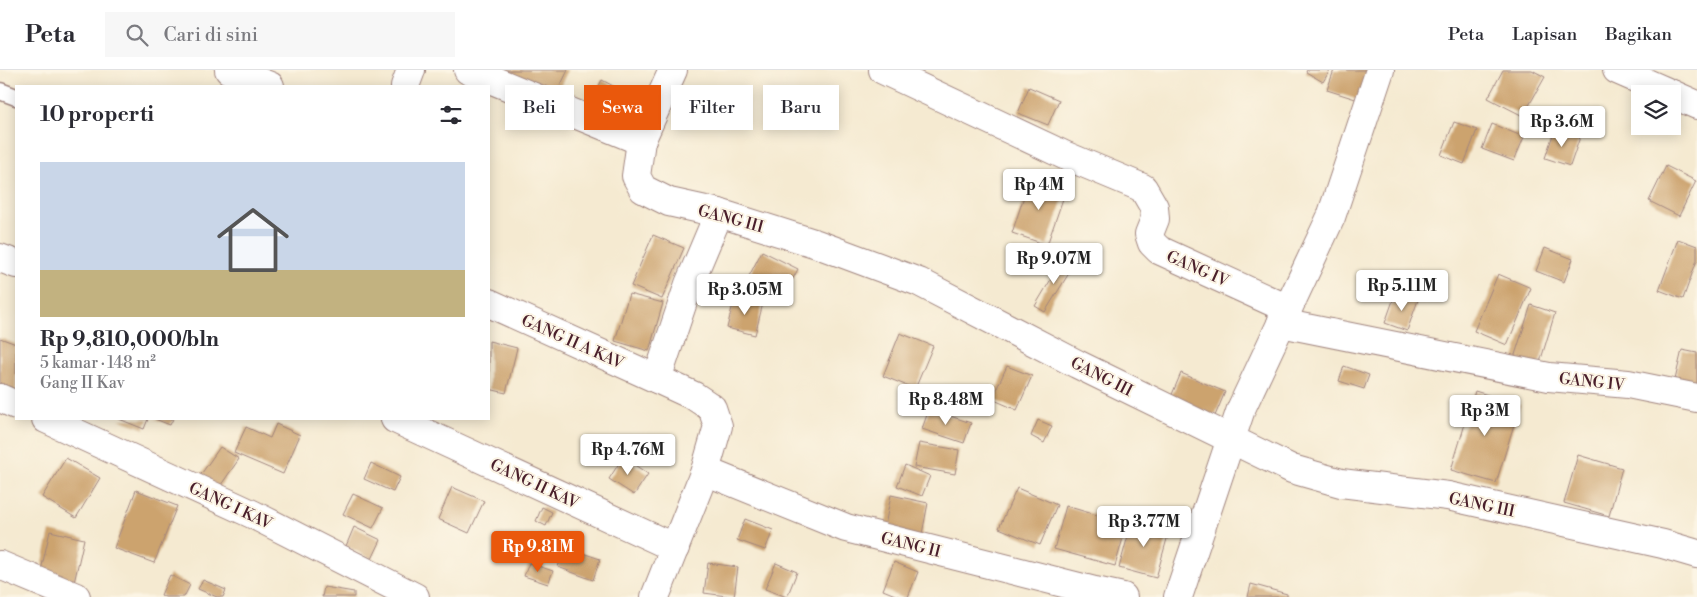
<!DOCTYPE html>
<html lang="id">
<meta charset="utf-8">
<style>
:root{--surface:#fff;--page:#f7f7f7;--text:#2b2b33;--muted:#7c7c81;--line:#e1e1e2;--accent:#ea580c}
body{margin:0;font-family:"Libre Bodoni",serif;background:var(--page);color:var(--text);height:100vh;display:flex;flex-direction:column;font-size:19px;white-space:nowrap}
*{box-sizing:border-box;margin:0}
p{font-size:16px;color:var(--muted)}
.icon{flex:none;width:28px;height:28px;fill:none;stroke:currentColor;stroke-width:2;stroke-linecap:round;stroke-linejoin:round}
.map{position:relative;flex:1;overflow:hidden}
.side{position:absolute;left:15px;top:15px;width:475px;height:335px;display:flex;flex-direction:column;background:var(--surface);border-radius:0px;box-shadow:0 2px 12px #0003}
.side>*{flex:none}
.top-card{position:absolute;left:505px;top:15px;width:475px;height:45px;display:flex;gap:10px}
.tools{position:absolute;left:1631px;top:15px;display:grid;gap:10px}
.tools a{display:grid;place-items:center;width:50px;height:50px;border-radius:0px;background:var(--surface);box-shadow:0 2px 12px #0003;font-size:25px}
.price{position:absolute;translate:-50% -42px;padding:0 11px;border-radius:5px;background:#fff;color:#222;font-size:16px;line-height:32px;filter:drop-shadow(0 1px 2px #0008)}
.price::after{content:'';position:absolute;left:50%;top:30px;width:15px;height:11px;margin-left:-8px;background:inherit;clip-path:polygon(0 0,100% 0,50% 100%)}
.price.selected{background:var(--accent);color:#fff}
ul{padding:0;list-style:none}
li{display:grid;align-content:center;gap:10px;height:265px;padding:0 25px}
li span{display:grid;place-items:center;height:155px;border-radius:0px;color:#555}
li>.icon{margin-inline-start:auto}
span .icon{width:90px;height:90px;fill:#fffc;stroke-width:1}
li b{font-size:21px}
h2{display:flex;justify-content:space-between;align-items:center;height:60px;padding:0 25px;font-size:21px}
.chip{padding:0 18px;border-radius:0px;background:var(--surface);box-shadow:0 2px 12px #0003;font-size:18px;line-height:45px}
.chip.selected{background:var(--accent);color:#fff}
header{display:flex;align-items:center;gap:30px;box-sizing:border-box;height:70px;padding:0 25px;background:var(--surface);border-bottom:1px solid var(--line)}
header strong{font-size:24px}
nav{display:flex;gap:28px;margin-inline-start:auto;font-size:18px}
.search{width:350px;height:45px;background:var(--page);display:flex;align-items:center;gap:12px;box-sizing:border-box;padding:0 18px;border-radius:0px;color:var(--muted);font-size:19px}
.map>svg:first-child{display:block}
.building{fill:#cca36e}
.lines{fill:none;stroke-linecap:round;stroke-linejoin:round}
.service-casing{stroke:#a0847e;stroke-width:19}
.minor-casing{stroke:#a0847e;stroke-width:30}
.service{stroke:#fff;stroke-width:16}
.minor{stroke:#fff;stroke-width:28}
.labels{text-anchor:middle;stroke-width:4;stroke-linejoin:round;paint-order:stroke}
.street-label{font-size:16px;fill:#4a1f2b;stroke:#fcf5e5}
</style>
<header>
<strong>Peta</strong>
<div class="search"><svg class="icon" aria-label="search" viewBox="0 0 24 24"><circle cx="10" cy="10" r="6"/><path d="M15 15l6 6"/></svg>Cari di sini</div>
<nav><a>Peta</a><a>Lapisan</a><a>Bagikan</a></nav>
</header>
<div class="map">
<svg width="1697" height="527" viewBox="0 0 1697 527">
<rect width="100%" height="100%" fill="#fcf5e5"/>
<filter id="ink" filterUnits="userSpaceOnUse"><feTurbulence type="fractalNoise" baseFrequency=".02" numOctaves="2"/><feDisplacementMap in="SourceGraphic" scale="10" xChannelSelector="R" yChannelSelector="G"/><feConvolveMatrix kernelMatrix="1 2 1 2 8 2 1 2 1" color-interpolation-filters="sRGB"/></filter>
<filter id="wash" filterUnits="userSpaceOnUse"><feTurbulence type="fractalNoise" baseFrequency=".0096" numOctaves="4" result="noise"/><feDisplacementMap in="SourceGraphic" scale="20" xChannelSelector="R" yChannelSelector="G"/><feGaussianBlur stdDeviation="1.12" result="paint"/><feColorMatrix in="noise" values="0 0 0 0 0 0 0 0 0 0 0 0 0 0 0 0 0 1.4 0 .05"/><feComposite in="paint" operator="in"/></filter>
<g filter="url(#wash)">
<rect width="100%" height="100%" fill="#f5ead1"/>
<g id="blocks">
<g class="building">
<path d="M505 0H568L557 23Z"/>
<path d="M1307 0H1330L1323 12 1306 2Z"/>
<path d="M1334 0H1376L1365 32 1327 20Z"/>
<path d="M1503 0H1532L1545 7 1523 46 1488 28Z"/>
<path d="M602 10 647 34 634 58 589 35Z"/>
<path d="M1029 17 1059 30 1048 55 1018 43Z"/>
<path d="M1454 52 1477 60 1464 94 1441 85Z"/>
<path d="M1492 54 1524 67 1514 91 1482 79Z"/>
<path d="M1555 59 1580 67 1570 96 1545 88Z"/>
<path d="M1666 96 1696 111 1679 146 1649 131Z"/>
<path d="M1030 108 1066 120 1047 175 1012 163Z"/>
<path d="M653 165 684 178 662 229 631 216Z"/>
<path d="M1678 169 1697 176V190L1683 229 1659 220Z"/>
<path d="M1545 178 1573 189 1564 212 1536 201Z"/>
<path d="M762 181 798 199 784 226 748 208Z"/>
<path d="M1063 189 1074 195 1045 242 1035 236Z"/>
<path d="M1498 204 1531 218 1507 275 1474 261Z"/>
<path d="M1396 222 1418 230 1407 261 1385 253Z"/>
<path d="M629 224 663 233 649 281 615 271Z"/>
<path d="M735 226 763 233 755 265 727 258Z"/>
<path d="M1531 235 1555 243 1538 299 1513 291Z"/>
<path d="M900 263 933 276 915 319 883 306Z"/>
<path d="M0 268 16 274V324L0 317Z"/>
<path d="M489 271 517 278 506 323 489 319Z"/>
<path d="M1682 280 1697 283V319L1674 314Z"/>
<path d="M1007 296 1032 306 1017 340 992 329Z"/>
<path d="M1344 296 1369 305 1364 319 1339 311Z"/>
<path d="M1181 303 1225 322 1212 353 1168 334Z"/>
<path d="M1475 321 1520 335 1496 413 1451 400Z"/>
<path d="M929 339 971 353 964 373 922 359Z"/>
<path d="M119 349H148L144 359Z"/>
<path d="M155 349H173L170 355Z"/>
<path d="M1038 350 1052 356 1044 373 1031 366Z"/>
<path d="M276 354 300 365 283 404 234 383 246 357 270 368Z"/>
<path d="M919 373 959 380 955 404 914 397Z"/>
<path d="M220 377 239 389 216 422 197 410Z"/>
<path d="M1578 385 1622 398 1609 446 1564 433Z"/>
<path d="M623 387 648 404 634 425 609 409Z"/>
<path d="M66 388 100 408 76 448 42 427Z"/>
<path d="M371 393 400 407 393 422 364 409Z"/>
<path d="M905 395 930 406 922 426 897 416Z"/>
<path d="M452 417 484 431 469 463 438 449Z"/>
<path d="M1017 418 1057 435 1040 475 999 458Z"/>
<path d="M136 420 177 436 154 493 114 478Z"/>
<path d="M353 424 383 438 373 458 343 444Z"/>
<path d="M891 425 928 433 921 469 884 461Z"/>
<path d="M1066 436 1127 454 1115 496 1054 479Z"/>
<path d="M542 437 552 442 546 456 536 451Z"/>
<path d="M1133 448 1170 458 1156 508 1119 498Z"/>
<path d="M745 449 773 460 765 480 737 470Z"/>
<path d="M354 457 381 470 372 489 346 476Z"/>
<path d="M50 461 84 469 73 517 39 509Z"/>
<path d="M565 477 600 489 593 510 558 497Z"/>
<path d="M894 492 918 502 908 527H900L883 520Z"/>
<path d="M529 493 553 501 548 514 524 506Z"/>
<path d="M708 493 738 497 734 527 704 523Z"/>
<path d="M776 493 797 502 787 527 765 519Z"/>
<path d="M170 505 190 515 184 527H165L161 525Z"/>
<path d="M203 510 226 520 223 527H217L198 519Z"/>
<path d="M1251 514 1287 524V527H1248Z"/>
<path d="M324 517 354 522V527H322Z"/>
</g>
</g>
</g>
<g filter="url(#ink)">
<use href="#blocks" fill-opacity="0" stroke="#a0847e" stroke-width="1"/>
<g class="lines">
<g class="service-casing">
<path id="service" d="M0 21 16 27"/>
</g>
<g class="minor-casing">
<g id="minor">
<path d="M229 0 270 16"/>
<path d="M468 0 641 71"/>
<path d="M673 0 641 71 636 106 643 119 669 132 719 143 817 174 919 212 1077 294 1292 399 1341 413 1448 426 1663 474 1697 484"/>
<path d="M883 0 1064 85 1143 118 1154 137 1155 149 1149 164 1152 173 1159 180 1288 239"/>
<path d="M1617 0 1672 24"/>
<path d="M405 16 411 0"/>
<path d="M1672 24 1697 35"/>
<path d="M0 188 16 194"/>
<path d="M489 233 657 309 694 326 712 338 718 356 705 401 655 527"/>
<path d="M1281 253 1549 307 1628 314 1697 328"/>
<path d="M657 309 689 214 719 143"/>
<path d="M0 328 16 335"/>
<path d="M46 349 252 444 415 527"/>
<path d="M395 349 675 478"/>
<path d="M705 401 846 458 1095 521 1123 527"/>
<path d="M0 495 76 527"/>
<path d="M1178 527 1241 339 1331 147 1380 0"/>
</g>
</g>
<use href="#service" class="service"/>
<use href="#minor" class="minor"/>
</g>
</g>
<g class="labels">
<g class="street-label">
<text transform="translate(731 148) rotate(15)" y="6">GANG III</text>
<text transform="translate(1198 198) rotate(24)" y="6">GANG IV</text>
<text transform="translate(573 271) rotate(24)" y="6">GANG II A KAV</text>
<text transform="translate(1102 306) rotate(27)" y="6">GANG III</text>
<text transform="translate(1592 311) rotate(6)" y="6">GANG IV</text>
<text transform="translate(535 413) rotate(25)" y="6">GANG II KAV</text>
<text transform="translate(1482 434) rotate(12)" y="6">GANG III</text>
<text transform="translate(231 435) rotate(25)" y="6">GANG I KAV</text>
<text transform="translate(911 474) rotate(14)" y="6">GANG II</text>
</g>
</g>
</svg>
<div class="tools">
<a><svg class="icon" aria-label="layers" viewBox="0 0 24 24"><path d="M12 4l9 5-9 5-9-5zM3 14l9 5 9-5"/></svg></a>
</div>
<b class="price" style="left:1562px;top:78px">Rp 3.6M</b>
<b class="price" style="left:1039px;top:141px">Rp 4M</b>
<b class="price" style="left:1054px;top:215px">Rp 9.07M</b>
<b class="price" style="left:1402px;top:242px">Rp 5.11M</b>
<b class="price" style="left:745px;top:246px">Rp 3.05M</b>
<b class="price" style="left:946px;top:356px">Rp 8.48M</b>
<b class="price" style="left:1485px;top:367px">Rp 3M</b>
<b class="price" style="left:628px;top:406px">Rp 4.76M</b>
<b class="price" style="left:1144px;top:478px">Rp 3.77M</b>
<b class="price selected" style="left:538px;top:503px">Rp 9.81M</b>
<div class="top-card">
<a class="chip">Beli</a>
<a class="chip selected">Sewa</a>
<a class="chip">Filter</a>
<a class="chip">Baru</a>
</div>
<section class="side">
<h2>10 properti<svg class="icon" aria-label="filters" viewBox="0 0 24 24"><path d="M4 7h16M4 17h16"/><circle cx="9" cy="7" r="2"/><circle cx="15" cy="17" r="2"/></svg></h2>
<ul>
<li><span style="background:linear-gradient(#c9d6e8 70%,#c2b280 0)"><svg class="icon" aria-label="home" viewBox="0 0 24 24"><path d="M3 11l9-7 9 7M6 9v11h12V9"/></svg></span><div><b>Rp 9,810,000/bln</b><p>5 kamar · 148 m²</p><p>Gang II Kav</p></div></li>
</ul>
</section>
</div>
